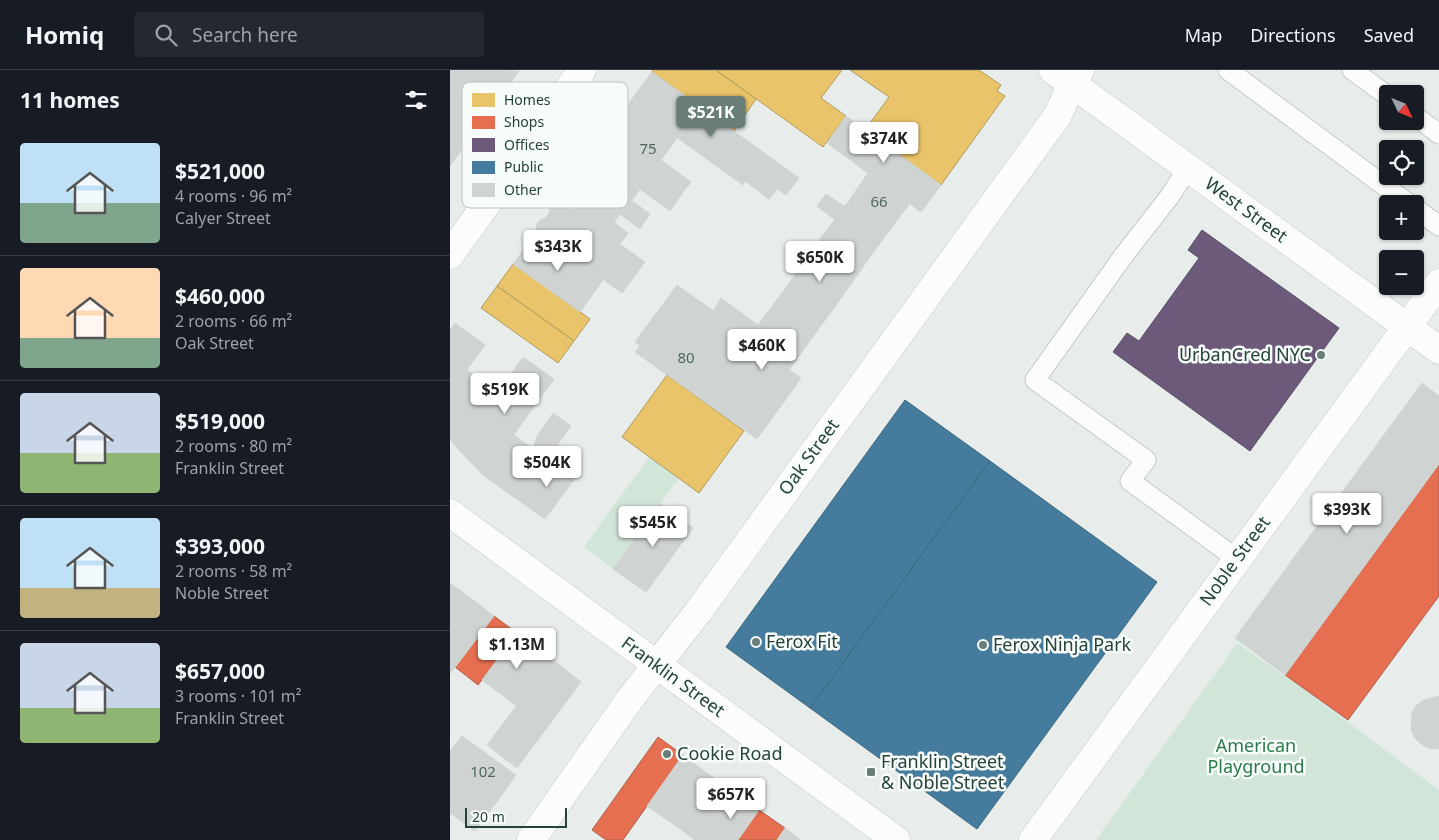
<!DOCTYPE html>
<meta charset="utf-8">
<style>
:root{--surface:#171b24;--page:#242831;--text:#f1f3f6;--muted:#9ea1a6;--line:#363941;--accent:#697e78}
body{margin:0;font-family:"Noto Sans",sans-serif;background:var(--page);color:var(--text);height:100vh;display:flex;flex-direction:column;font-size:19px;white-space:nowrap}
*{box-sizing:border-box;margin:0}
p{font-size:16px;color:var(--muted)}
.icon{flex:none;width:28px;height:28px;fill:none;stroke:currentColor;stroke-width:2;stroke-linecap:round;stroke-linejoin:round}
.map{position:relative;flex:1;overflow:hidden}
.side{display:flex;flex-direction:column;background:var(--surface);width:450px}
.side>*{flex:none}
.needle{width:32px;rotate:133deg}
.controls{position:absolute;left:929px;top:15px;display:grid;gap:10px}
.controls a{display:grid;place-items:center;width:45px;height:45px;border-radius:5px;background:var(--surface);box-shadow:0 1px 4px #0004;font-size:25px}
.scale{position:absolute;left:15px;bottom:12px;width:102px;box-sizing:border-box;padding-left:5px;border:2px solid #24423a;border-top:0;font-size:14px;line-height:18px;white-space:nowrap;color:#24423a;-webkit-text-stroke:4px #f7fbf9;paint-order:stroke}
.price{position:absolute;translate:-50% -42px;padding:0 11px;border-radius:5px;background:#fff;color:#222;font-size:16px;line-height:32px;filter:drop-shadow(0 1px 2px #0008)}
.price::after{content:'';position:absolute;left:50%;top:30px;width:15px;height:11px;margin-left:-8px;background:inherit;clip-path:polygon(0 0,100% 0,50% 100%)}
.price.on{background:var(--accent);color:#fff}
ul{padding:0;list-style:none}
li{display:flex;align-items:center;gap:15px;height:125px;padding:0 20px}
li+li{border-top:1px solid var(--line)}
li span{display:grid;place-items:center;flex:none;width:140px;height:100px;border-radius:5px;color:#555}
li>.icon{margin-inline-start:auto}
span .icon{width:60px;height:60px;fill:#fffc;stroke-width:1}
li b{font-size:21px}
h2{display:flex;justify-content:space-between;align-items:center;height:60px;padding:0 20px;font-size:21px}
header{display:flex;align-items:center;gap:30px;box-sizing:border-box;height:70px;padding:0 25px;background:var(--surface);border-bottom:1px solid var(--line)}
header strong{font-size:24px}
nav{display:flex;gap:28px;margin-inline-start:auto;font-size:18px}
.search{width:350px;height:45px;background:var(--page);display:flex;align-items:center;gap:12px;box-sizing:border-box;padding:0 18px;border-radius:5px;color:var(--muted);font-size:19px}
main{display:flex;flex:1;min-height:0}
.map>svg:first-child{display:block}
.green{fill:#d1e6d8}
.homes{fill:#e9c46a;stroke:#ae9d5c}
.shops{fill:#e76f51;stroke:#ac624a}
.offices{fill:#6d597a;stroke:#575267}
.public{fill:#457b9d;stroke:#3b6a7f}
.building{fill:#cfd4d2;stroke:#d1d6d4}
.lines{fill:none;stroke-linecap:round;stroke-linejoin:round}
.lane-casing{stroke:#c5cac8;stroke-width:21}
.street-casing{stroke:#c5cac8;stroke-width:29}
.secondary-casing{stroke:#c3cbc8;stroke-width:29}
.lane{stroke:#fcfcfc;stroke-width:19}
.street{stroke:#fcfcfc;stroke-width:28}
.secondary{stroke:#fcfcfc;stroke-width:28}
.poi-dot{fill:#697e78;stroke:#f7fbf9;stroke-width:2}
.labels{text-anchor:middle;stroke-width:5;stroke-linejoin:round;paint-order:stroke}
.number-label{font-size:15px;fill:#506761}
.street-label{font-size:18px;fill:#24423a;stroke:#f7fbf9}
.poi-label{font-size:18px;fill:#24423a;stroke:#f7fbf9;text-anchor:start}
.park-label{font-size:18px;fill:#2d7a4b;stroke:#f7fbf9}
.key{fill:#f7fbf9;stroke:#b8c4c0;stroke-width:1}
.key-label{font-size:14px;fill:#24423a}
</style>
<header>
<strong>Homiq</strong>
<div class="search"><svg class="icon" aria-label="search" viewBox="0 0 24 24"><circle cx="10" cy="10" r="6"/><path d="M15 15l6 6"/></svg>Search here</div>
<nav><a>Map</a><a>Directions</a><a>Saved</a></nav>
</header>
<main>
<section class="side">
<h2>11 homes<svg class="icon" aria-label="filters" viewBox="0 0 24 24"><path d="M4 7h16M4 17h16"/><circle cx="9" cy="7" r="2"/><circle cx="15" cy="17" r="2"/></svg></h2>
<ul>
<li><span style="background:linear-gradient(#bfe0f5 60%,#7fa58c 0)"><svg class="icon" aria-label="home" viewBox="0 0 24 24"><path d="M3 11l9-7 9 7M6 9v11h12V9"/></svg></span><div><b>$521,000</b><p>4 rooms · 96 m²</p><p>Calyer Street</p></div></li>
<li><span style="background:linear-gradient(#ffd9b3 70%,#7fa58c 0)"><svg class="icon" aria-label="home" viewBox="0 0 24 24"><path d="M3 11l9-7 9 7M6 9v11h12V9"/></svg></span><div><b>$460,000</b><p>2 rooms · 66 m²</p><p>Oak Street</p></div></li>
<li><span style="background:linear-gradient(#c9d6e8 60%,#8fb573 0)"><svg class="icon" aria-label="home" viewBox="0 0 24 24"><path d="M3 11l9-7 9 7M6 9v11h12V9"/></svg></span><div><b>$519,000</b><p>2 rooms · 80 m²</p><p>Franklin Street</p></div></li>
<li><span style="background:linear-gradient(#bfe0f5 70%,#c2b280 0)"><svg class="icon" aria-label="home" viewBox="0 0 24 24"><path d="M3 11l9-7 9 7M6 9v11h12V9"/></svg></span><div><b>$393,000</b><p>2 rooms · 58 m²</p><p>Noble Street</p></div></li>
<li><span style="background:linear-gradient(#c9d6e8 65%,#8fb573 0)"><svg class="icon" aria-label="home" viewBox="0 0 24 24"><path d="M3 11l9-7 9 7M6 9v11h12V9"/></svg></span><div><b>$657,000</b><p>3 rooms · 101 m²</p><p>Franklin Street</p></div></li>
</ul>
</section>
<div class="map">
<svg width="989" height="770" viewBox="0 0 989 770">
<rect width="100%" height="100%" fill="#e8edeb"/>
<g class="green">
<path d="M199 387 229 408 163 499 134 477Z"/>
<path d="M787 573 852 618 989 720V770H646Z"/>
</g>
<g class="homes">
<path d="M203 0H266L306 29 284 61 202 2Z"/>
<path d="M266 0H392L371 28 396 46 373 77Z"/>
<path d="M400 0H529L551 15 547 21 555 26 491 115 415 60 439 27Z"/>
<path d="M63 194 140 249 124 271 47 216Z"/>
<path d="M47 216 124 271 108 293 31 238Z"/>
<path d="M217 305 294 361 249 423 172 367Z"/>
</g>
<g class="shops">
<path d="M989 394V526L898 650 835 605Z"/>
<path d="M44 546 67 563 28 615 5 597Z"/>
<path d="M208 667 233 685 173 770H156L142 760Z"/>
<path d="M309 740 335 758 327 770H288Z"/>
</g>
<path class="offices" d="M752 160 889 258 800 381 663 282 677 263 689 271 749 188 738 180Z"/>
<g class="public">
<path d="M455 330 540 391 360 638 276 577Z"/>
<path d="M540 391 707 512 527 759 360 638Z"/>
</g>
<g class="building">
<path d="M0 0 69 1 0 96Z"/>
<path d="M202 2 349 108 336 125 327 119 319 129 295 111 293 115 179 33Z"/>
<path d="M179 33 227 68 211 90 241 112 234 121 156 65Z"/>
<path d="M396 46 491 115 471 142 377 73Z"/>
<path d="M156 65 234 121 220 141 190 119 182 130 134 96Z"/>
<path d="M134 96 200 144 190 159 170 144 164 152 178 163 170 174 123 140 127 134 113 124Z"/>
<path d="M418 103 460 133 439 161 398 132Z"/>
<path d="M376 124 394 136 398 132 439 161 420 187 379 157 385 150 367 136Z"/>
<path d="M109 130 195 192 172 223 87 162 86 156 90 150 96 148 99 143 100 137 104 132Z"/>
<path d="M379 157 420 187 401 214 359 184Z"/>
<path d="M87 162 153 210 130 242 63 194Z"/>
<path d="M359 184 401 214 381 242 340 212Z"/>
<path d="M340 212 381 242 362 268 320 239Z"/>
<path d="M227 215 300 267 298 270 293 267 274 294 331 336 307 369 185 282 190 276 185 272Z"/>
<path d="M271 228 308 255 320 239 362 268 339 300 298 270 300 267 263 241Z"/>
<path d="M5 253 35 275 0 323V260Z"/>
<path d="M293 267 351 308 331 336 274 294Z"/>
<path d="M73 287 104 309 34 406 8 379Z"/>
<path d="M17 300 48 322 8 379 0 369V323Z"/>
<path d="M972 313 989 326V394L835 605 785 568Z"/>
<path d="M103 343 121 356 68 430 34 406 64 365 84 380 86 368Z"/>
<path d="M99 387 126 407 95 449 68 430Z"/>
<path d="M210 434 243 458 196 522 163 499Z"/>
<path d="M0 513 18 526 0 550Z"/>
<path d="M18 526 44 546 0 604V550Z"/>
<path d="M67 563 102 589 67 636 32 610Z"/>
<path d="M102 589 131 612 67 698 37 675Z"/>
<path d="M989 626V679L978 678 971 674 965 668 961 660 962 643 966 636 973 630Z"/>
<path d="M12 666 66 705 46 733 0 699V681Z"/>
<path d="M233 685 257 703 222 753 197 736Z"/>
<path d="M0 699 46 733 25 761 0 743Z"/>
<path d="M257 703 283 721 248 770H245L222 753Z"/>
<path d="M283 721 309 740 288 770H248Z"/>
<path d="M335 758 351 770H327Z"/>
</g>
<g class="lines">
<g class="lane-casing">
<g id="lane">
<path d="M778 0 959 134"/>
<path d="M902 0 938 26"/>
<path d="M965 46 989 64"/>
<path d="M738 98 720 126 674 185 585 310 696 390 680 411 787 489"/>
<path d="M965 138 989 156"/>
</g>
</g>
<g class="street-casing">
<g id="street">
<path d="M603 0 989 280"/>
<path d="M0 185 132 0"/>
<path d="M81 770 180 629 248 542 608 45 622 13 630 0"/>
<path d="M583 770 989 213"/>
</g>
</g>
<g class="secondary-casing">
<path id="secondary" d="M0 443 446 770"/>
</g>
<use href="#lane" class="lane"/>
<use href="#street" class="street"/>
<use href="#secondary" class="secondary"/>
</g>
<g class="poi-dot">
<circle cx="871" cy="285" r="5"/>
<circle cx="306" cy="572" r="5"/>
<circle cx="533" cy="575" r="5"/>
<circle cx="217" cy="684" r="5"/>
<rect x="416" y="697" width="10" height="10" rx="2.5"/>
</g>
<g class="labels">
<g class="number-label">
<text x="198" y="84">75</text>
<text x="429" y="137">66</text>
<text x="236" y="293">80</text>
<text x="33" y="707">102</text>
</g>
<g class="street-label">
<text transform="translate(796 140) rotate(36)" y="6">West Street</text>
<text transform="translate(359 387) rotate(-54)" y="6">Oak Street</text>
<text transform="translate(785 491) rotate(-54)" y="6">Noble Street</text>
<text transform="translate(223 607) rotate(36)" y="6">Franklin Street</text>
</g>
<g class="poi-label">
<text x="861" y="291" text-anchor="end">UrbanCred NYC</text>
<text x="316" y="578">Ferox Fit</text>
<text x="543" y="581">Ferox Ninja Park</text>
<text x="227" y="690">Cookie Road</text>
<text x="431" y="698">Franklin Street<tspan x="431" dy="21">&amp; Noble Street</tspan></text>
</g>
<g class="park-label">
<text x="806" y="682">American<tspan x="806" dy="21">Playground</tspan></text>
</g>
</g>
<rect x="12" y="12" width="166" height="126" rx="8" class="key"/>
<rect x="22" y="23" width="23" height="14" fill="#e9c46a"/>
<rect x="22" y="46" width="23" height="13" fill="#e76f51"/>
<rect x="22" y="68" width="23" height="14" fill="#6d597a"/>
<rect x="22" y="91" width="23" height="13" fill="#457b9d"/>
<rect x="22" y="113" width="23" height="14" fill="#cfd4d2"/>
<g class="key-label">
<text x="54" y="35">Homes</text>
<text x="54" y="57">Shops</text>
<text x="54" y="80">Offices</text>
<text x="54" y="102">Public</text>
<text x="54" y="125">Other</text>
</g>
</svg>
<div class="controls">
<a><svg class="needle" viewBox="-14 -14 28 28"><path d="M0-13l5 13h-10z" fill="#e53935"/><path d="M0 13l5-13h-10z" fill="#9ea1a6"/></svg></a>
<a><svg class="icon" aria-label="locate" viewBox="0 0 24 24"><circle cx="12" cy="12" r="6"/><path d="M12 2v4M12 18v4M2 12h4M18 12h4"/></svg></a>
<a>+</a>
<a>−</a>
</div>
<div class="scale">20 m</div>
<b class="price on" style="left:261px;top:68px">$521K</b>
<b class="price" style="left:434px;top:94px">$374K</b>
<b class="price" style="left:108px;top:202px">$343K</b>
<b class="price" style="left:370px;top:213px">$650K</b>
<b class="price" style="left:312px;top:301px">$460K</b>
<b class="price" style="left:55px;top:345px">$519K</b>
<b class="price" style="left:97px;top:418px">$504K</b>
<b class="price" style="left:897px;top:465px">$393K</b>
<b class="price" style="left:203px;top:478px">$545K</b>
<b class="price" style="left:67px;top:600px">$1.13M</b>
<b class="price" style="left:281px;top:750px">$657K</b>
</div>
</main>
